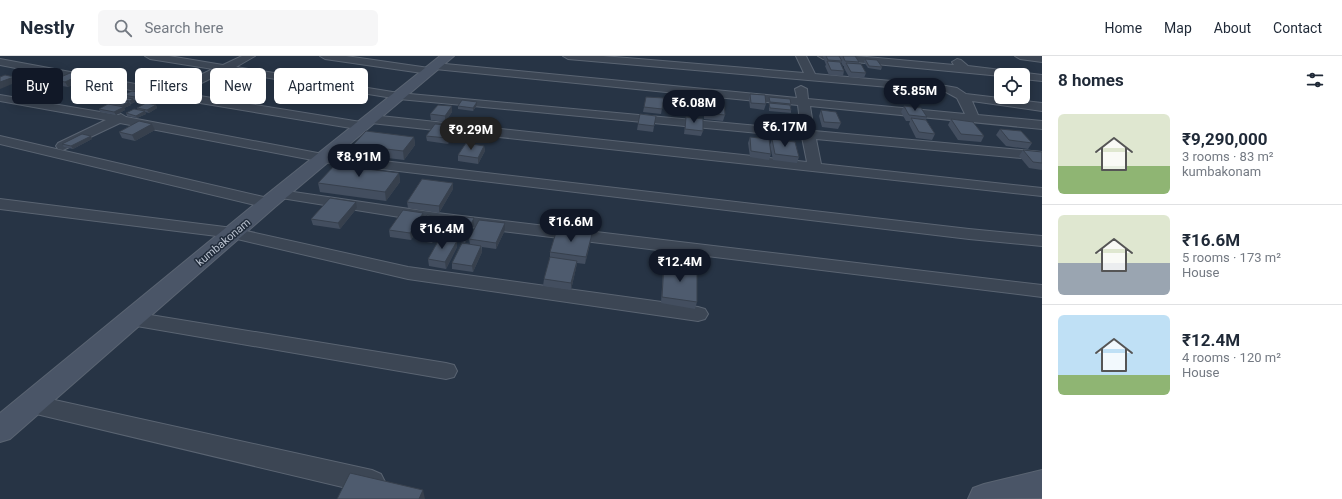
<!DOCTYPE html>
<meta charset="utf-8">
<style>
:root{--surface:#fff;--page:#f6f6f7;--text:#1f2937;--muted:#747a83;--line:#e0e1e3;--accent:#111827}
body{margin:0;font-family:Roboto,sans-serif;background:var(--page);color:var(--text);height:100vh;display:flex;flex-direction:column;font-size:15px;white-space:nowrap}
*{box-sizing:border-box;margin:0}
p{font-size:13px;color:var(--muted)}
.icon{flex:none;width:22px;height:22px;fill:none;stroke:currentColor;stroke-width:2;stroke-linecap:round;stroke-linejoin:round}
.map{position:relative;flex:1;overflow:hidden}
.sheet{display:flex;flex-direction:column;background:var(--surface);width:300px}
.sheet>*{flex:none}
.top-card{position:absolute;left:12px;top:12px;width:380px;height:36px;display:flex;gap:8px}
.buttons{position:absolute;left:994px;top:12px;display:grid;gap:8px}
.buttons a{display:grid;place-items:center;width:36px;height:36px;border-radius:6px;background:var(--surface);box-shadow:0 2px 10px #0003;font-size:20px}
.price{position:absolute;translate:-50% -34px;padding:0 9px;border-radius:14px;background:var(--accent);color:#fff;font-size:13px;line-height:26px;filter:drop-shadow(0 1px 2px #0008)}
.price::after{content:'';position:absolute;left:50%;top:24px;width:12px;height:9px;margin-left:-6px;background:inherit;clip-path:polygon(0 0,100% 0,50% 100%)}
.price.current{background:#222;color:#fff}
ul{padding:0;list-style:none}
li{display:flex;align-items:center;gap:12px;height:100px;padding:0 16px}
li+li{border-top:1px solid var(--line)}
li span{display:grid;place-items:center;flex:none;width:112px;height:80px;border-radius:6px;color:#555}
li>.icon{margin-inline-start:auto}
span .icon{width:48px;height:48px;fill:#fffc;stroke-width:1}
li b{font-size:17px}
h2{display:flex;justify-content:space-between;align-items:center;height:48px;padding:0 16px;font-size:17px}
.pill{padding:0 14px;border-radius:6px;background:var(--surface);box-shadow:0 2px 10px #0003;font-size:14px;line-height:36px}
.pill.current{background:var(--accent);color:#fff}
header{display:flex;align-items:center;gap:24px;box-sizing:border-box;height:56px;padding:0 20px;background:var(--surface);border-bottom:1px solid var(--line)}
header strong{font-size:19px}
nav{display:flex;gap:22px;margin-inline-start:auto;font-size:14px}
.search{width:280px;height:36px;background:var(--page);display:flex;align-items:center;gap:10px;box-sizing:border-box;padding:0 14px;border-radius:6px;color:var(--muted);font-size:15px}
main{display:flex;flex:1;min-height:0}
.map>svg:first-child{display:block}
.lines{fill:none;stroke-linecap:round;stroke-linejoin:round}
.street-casing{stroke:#5a6472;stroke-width:2}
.secondary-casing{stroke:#5a6472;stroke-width:2}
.street{fill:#3c4654;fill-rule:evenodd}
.secondary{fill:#4a5567;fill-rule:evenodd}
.wall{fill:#434e5f}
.shaded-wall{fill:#37404d}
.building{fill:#4e5b6e;stroke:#37404d}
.labels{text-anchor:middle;stroke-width:3;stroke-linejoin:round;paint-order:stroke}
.street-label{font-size:11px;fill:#b9c1ce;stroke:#202b3a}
</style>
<header>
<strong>Nestly</strong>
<div class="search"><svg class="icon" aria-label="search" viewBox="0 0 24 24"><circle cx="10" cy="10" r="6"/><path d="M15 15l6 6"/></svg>Search here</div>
<nav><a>Home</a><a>Map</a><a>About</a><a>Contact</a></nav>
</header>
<main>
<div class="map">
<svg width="1042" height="443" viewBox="0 0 1042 443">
<rect width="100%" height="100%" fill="#273445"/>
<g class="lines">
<g class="street-casing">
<g id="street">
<path d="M145 0H169L223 9 242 0H255L236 11 399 37 801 74 798 49 435 13 430 10 435 7 797 42 795 33 801 30 807 33 808 43 965 58 957 42 946 36 568 3 563 0H603L804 17 796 0H806L815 18 946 30 957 32 966 38 1042 47V55L972 45 978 59 1042 65V73L810 50 814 75 1042 96V104L816 83 821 108 1042 132V140L371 67 367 66 365 63 367 60 371 59 807 106 802 81 399 43 226 15 181 37 367 67 369 70 367 73 363 74 170 42H167L162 40 0 9V3L168 34 213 13 150 3Z"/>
<path d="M320 0H346L429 12 434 15 429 18 325 3Z"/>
<path d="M818 0H856L954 9 952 6 957 3 961 4 968 10 1042 19V25L1023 23V19H1001V20L823 3Z"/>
<path d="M1015 0H1042V6L1020 3Z"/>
<path d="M0 39 118 59 121 58 126 61 323 98 969 173 1042 180V190L969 183 323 106 120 67 63 94 58 93 56 90 58 87 106 64 0 45Z"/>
<path d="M0 80 268 142 273 144 276 147 273 150 268 152 0 88Z"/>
<path d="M280 134 437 157 1042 229V241L437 167 275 141 273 138 275 135Z"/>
<path d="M0 143 233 172 408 211 698 251 705 253 708 258 705 263 698 265 408 223 233 182 0 153Z"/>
<path d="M132 256 446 307 454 309 457 315 454 321 446 323 125 268 122 263 125 258Z"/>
<path d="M32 339 372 414 381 418 385 426 381 434 372 438 32 357 24 355 21 348 24 341Z"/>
</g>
</g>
<g class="secondary-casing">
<g id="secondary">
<path d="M440 0H454L275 151 10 383 0 386V357L261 143Z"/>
<path d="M1042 414V442L968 443 973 432 984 428Z"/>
</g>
</g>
<use href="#street" class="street"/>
<use href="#secondary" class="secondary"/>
</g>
<g class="wall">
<path d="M823 0H839L840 1V0H855L859 6 858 8 866 17 864 22 849 21 844 12V10H843L841 6V8L844 15 843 20 829 19 825 10 826 9 823 1Z"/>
<path d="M865 3 882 11 881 14 868 12 864 6Z"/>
<path d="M84 23 68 31 56 29 54 24Z"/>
<path d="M109 23 111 28 95 37 83 35 80 30Z"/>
<path d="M124 29 125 32 110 39 100 38 98 35Z"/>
<path d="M149 38 150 41 142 45 134 44 135 46 131 48H130L131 49 124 52 125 54 116 59 100 56 99 53 111 49 110 47 118 44 117 43 124 42 123 39Z"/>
<path d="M750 38 766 48 764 54 750 52 749 43Z"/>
<path d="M769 41 791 48V57L769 55Z"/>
<path d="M664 42 661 58 643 56 644 51Z"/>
<path d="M705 45 725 59 723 65 704 63V50Z"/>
<path d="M156 49 157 52 149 57 145 56 146 58 137 62 127 60 126 57 138 54 137 52Z"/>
<path d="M477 49 473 55 458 53V50Z"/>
<path d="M904 50 927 61 926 64 935 78 932 84 916 82 909 68 910 65H906L901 56Z"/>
<path d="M821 54 841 67 838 73 822 71 819 60Z"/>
<path d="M452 56 445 66 431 64 430 58Z"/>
<path d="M656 60 653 76 637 74 638 68Z"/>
<path d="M686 61 703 75 701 80 684 78Z"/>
<path d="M951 63 984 80 981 86 958 84 948 69Z"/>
<path d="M456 70V76L448 88 427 85 426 80Z"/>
<path d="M1000 73 1032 87 1028 93 1006 90 996 79Z"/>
<path d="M155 74 135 85 122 82 119 76Z"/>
<path d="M414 81 415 89 404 104 355 98 353 89Z"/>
<path d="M750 81 771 98 769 104 750 101 748 87Z"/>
<path d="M92 83 73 93 64 91 62 88Z"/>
<path d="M772 83 799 101 797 107 773 104 770 89Z"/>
<path d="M484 90 485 95 478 108 458 105V99Z"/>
<path d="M1023 94 1042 96V114L1029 112 1019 100Z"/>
<path d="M399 117 400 126 386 145 320 136 318 127Z"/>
<path d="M453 133 439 157 408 152 407 146Z"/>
<path d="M357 152 340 173 313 169 311 163Z"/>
<path d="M474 162V169L465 187 457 185V191L446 213 429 210 428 203 445 183 444 177Z"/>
<path d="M424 163 411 184 390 181 389 174Z"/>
<path d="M443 167 432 187 416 184 415 178Z"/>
<path d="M505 167V174L496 193 482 191V196L473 216 452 213V207L470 188 469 183Z"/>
<path d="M592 178 591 184 585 208 577 207 576 212 571 234 543 230 544 223 550 203V196Z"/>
<path d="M664 208 697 246 695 253 661 247 663 215Z"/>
</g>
<g class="shaded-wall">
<path d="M82 18 84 23 68 31 65 26Z"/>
<path d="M14 21 17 26 0 33V26Z"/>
<path d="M109 23 111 28 95 37 92 31Z"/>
<path d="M124 29 125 32 110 39 109 37Z"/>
<path d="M149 38 150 41 142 45 141 42Z"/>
<path d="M133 43 135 46 131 48 130 45Z"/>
<path d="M129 46 131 49 124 52 123 49Z"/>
<path d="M477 46V49L473 55V52Z"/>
<path d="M156 49 157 52 149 57 147 54Z"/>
<path d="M452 50V56L445 66V60Z"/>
<path d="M124 51 125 54 116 59 114 56Z"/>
<path d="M145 55 146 58 137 62 136 60Z"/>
<path d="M152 68 155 74 135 85 132 79Z"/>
<path d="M456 70V76L448 88 447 82Z"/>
<path d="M91 80 92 83 73 93 71 90Z"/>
<path d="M414 81 415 89 404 104 403 95Z"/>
<path d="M484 90 485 95 478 108V102Z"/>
<path d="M399 117 400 126 386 145 385 136Z"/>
<path d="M453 127V133L439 157V150Z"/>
<path d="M356 146 357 152 340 173 338 167Z"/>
<path d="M423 157 424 163 411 184 410 177Z"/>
<path d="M442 161 443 167 432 187 431 180Z"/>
<path d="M474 162V169L465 187V180Z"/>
<path d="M505 167V174L496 193V187Z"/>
<path d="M592 178 591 184 585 208 586 201Z"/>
<path d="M457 185V191L446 213 445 206Z"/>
<path d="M481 190 482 196 473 216 472 210Z"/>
<path d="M577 205 576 212 571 234V227Z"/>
<path d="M423 434 425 443H419Z"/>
</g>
<g class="building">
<path d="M826 0H839L842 5 828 4Z"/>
<path d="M843 0H855L859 6 845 5Z"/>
<path d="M865 3 877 4 882 11 869 10Z"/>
<path d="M827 5 840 6 844 15 831 14Z"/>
<path d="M846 7 861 8 866 17 851 16Z"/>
<path d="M70 17 82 18 65 26 54 24Z"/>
<path d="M5 19 14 21 0 26V21Z"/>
<path d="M97 22 109 23 92 31 80 30Z"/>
<path d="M113 28 124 29 109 37 98 35Z"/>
<path d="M132 35 149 38 141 42 123 39Z"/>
<path d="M750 38 765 39 766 48 751 47Z"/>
<path d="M121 41 133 43 130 45 117 43Z"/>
<path d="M646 41 664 42 662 53 644 51Z"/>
<path d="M769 41 790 43 791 48 770 46Z"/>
<path d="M117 44 129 46 123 49 110 47Z"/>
<path d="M462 44 477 46 473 52 458 50Z"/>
<path d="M705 45 724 47 725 59 705 57Z"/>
<path d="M146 47 156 49 147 54 137 52Z"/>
<path d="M769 47 790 49 791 54 770 52Z"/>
<path d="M108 48 124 51 114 56 99 53Z"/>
<path d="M438 49 452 50 445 60 430 58Z"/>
<path d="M904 50 921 52 927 61 909 59Z"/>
<path d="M134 53 145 55 136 60 126 57Z"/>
<path d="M821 54 836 56 841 67 824 66Z"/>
<path d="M640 58 656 60 654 70 638 68Z"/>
<path d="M686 61 703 63V75L685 73Z"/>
<path d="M911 62 926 64 935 78 919 76Z"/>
<path d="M951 63 973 66 984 80 961 78Z"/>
<path d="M139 65 152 68 132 79 119 76Z"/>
<path d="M435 68 456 70 447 82 426 80Z"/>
<path d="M1000 73 1021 75 1032 87 1009 84Z"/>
<path d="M366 75 414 81 403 95 353 89Z"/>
<path d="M82 78 91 80 71 90 62 88Z"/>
<path d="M750 81 769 83 771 98 751 95Z"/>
<path d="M772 83 795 86 799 101 775 98Z"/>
<path d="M466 87 484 90 478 102 458 99Z"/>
<path d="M1023 94 1042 96V107L1033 106Z"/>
<path d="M335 109 399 117 385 136 318 127Z"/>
<path d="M422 123 453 127 439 150 407 146Z"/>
<path d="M330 142 356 146 338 167 311 163Z"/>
<path d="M403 154 423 157 410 177 389 174Z"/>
<path d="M427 159 442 161 431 180 415 178Z"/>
<path d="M454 160 474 162 465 180 444 177Z"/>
<path d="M479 164 505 167 496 187 469 183Z"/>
<path d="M557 173 592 178 586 201 550 196Z"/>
<path d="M440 182 457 185 445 206 428 203Z"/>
<path d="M462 187 481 190 472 210 452 207Z"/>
<path d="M550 201 577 205 571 227 544 223Z"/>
<path d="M664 208 697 213V246L662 241Z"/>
<path d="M350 417 423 434 419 443H337Z"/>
</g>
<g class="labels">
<g class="street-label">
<text transform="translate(223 186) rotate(-40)" y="4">kumbakonam</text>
</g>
</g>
</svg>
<div class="buttons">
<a><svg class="icon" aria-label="locate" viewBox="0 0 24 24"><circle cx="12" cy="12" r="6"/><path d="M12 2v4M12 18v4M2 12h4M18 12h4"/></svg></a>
</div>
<b class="price" style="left:915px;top:56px">₹5.85M</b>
<b class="price" style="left:694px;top:68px">₹6.08M</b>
<b class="price" style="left:785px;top:92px">₹6.17M</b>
<b class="price current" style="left:471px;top:95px">₹9.29M</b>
<b class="price" style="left:359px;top:122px">₹8.91M</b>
<b class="price" style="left:571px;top:187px">₹16.6M</b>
<b class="price" style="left:442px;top:194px">₹16.4M</b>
<b class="price" style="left:680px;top:227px">₹12.4M</b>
<div class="top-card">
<a class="pill current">Buy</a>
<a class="pill">Rent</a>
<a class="pill">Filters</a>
<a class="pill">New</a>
<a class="pill">Apartment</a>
</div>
</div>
<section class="sheet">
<h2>8 homes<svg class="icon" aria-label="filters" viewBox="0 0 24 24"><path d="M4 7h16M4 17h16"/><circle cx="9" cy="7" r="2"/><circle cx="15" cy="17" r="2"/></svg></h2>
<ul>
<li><span style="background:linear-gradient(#dfe7d0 65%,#8fb573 0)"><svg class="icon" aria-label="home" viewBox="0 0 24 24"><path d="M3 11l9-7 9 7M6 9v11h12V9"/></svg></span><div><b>₹9,290,000</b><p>3 rooms · 83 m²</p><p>kumbakonam</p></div></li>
<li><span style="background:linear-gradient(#dfe7d0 60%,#9aa5b1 0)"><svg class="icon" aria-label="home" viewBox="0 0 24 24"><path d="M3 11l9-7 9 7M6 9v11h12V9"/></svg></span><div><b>₹16.6M</b><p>5 rooms · 173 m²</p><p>House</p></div></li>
<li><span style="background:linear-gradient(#bfe0f5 75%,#8fb573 0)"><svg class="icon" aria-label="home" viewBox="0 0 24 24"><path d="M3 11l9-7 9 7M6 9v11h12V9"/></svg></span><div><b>₹12.4M</b><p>4 rooms · 120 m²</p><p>House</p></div></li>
</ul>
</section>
</main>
